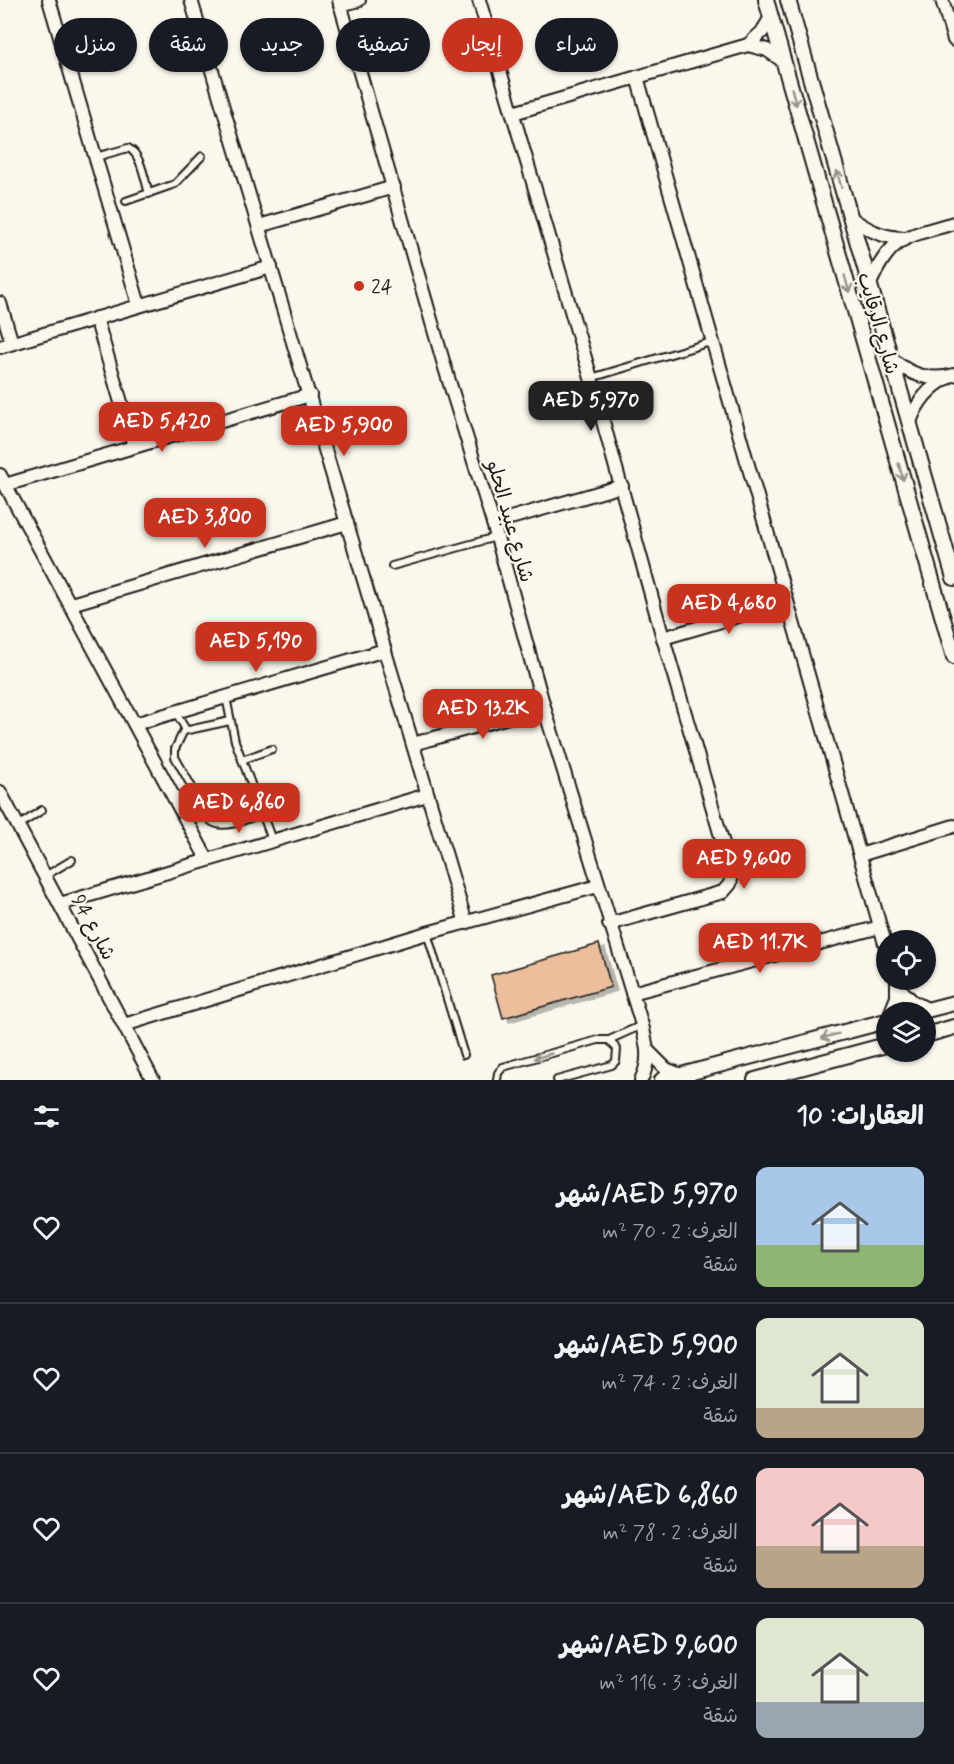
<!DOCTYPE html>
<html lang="ar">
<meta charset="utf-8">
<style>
:root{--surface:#171b24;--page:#242831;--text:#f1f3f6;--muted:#9ea1a6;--line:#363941;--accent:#c8321e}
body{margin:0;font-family:Mynerve,"Playpen Sans Arabic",sans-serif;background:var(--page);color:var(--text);direction:rtl;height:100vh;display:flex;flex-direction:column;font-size:22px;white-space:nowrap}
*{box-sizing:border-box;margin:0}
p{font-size:20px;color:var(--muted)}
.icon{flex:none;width:33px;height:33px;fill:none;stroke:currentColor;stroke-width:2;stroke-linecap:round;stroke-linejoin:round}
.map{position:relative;height:1080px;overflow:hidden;direction:ltr}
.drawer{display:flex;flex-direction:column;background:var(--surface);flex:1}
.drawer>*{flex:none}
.top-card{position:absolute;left:18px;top:18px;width:600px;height:54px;direction:rtl;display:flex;gap:12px}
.buttons{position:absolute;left:876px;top:930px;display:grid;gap:12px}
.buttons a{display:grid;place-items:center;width:60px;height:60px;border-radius:50%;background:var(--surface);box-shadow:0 2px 4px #0004;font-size:30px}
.price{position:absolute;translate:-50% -51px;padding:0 14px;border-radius:12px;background:var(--accent);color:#fff;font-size:20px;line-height:39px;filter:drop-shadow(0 2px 3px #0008)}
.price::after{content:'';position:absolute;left:50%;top:36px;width:18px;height:14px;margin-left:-9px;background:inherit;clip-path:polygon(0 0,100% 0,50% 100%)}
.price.current{background:#222;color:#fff}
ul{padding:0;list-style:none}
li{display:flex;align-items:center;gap:18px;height:150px;padding:0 30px}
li+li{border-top:2px solid var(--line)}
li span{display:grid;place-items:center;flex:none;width:168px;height:120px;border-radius:12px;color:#555}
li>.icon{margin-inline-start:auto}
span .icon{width:72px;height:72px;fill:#fffc;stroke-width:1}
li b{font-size:26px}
h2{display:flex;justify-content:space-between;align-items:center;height:72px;padding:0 30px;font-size:26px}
.tag{padding:0 21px;border-radius:27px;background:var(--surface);box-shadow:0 2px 4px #0004;font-size:21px;line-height:54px}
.tag.current{background:var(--accent);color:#fff}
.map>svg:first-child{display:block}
.building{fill:#ecbe9c;stroke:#1c1c1c;stroke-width:1.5;filter:url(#shadow)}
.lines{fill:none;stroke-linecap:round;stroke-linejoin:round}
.service-casing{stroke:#1c1c1c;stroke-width:10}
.minor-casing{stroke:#1c1c1c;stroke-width:16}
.tertiary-casing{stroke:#1c1c1c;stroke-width:18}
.service{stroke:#fbf7ec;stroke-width:6}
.minor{stroke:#fbf7ec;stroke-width:12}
.tertiary{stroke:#fbf7ec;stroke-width:14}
.oneway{stroke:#97948e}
.poi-dot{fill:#c8321e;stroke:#fbf7ec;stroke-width:2}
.labels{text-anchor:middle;stroke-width:4.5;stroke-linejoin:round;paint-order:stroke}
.poi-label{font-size:20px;fill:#1c1c1c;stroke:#fbf7ec;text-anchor:start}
.street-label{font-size:20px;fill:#1c1c1c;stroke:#fbf7ec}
</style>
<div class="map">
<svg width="954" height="1080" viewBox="0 0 954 1080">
<defs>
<filter id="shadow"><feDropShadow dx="6" dy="4" stdDeviation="0" flood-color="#0004"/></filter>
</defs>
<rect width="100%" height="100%" fill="#fbf7ec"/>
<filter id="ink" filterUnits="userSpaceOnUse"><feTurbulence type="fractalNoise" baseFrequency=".0167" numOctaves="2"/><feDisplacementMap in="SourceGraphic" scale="12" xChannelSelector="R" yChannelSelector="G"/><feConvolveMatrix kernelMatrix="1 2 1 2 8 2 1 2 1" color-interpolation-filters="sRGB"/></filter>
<g filter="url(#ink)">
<path class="building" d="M599 944 611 987 503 1018 491 975Z"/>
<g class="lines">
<g class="service-casing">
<g id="service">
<path d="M96 157 128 148C141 153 145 181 149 194"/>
<path d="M126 201 175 184 202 156"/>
<path d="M591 378 714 341"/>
<path d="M392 566 496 537"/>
<path d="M226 697 235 741 272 840"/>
<path d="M176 713 185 728 175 749V757L211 821C224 831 249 818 263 813"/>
<path d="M184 731 230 721"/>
<path d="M242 760 272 749"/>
<path d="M18 826 42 810"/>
<path d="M45 876 72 860"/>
<path d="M427 933 464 1055"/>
<path d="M609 1040 642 1025"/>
<path d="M497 1080 498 1073 503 1067 598 1040H609L617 1049 616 1061 612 1065 557 1080"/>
</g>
</g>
<g class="minor-casing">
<g id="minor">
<path d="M49 0 139 305"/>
<path d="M191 0 466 923"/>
<path d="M339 0 445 368 493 523 544 707 642 1025C647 1046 651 1060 641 1080"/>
<path d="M479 0 591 378 663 638 732 874 730 884 723 892 609 924"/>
<path d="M942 0 954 40"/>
<path d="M340 5 359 0"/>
<path d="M748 45 767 50 783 61"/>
<path d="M637 77C722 367 802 658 886 947"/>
<path d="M513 113 748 45 762 32 771 17"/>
<path d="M851 218C868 230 883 238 905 238"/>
<path d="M259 226 394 187"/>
<path d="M870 284C891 235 907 237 954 223"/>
<path d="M0 303 12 343"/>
<path d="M96 318 134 446"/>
<path d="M0 347 271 267"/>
<path d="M892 359C910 375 930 382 954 375"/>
<path d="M910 422C917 402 928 388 947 378"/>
<path d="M0 475 207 859"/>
<path d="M5 485 310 395"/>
<path d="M493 523 622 486"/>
<path d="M71 604 347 523"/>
<path d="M663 638 786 602"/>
<path d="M135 724 385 650"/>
<path d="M413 744 544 707"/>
<path d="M0 792 153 1080"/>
<path d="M860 855 954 826"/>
<path d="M60 904 427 795"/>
<path d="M898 987 912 1001 929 1010"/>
<path d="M632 993 880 927"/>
<path d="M891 1012 897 997V984"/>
<path d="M124 1025 427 933 598 886"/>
<path d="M649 1052 666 1069 681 1075"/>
</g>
</g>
<g class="tertiary-casing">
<g id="tertiary">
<path d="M766 0 954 657"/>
<path d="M788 0 954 578"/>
<path d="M919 1012 954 1003"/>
<path d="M926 1035 954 1027"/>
<path d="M662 1080 886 1021"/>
<path d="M755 1080 886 1045"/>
</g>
</g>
<use href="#service" class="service"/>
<use href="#minor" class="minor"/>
<use href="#tertiary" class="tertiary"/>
</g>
<defs><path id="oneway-shaft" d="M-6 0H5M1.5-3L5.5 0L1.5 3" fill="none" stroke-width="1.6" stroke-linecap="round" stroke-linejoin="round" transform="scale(1.5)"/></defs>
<g class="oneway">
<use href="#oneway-shaft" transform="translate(794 97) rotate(74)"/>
<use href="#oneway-shaft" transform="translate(839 179) rotate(-106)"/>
<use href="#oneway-shaft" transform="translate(847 284) rotate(74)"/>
<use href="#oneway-shaft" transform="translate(901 472) rotate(74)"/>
<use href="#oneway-shaft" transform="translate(830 1036) rotate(165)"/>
<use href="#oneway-shaft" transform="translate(543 1056) rotate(164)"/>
</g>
</g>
<circle class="poi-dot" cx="359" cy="286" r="6"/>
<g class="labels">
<g class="poi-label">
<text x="371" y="293">24</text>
</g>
<g class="street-label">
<text transform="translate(879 323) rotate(74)" y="7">شارع الرقايب</text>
<text transform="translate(511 521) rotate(74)" y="7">شارع عبيد الحلو</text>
<text transform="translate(94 927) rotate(62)" y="7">شارع 94</text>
</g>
</g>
</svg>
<div class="buttons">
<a><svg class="icon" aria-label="locate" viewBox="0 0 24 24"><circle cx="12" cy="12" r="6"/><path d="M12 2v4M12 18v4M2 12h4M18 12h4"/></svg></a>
<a><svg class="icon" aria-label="layers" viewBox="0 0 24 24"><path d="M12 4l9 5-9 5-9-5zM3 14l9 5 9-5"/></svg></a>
</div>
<b class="price current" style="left:591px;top:432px">AED 5,970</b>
<b class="price" style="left:162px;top:453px">AED 5,420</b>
<b class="price" style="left:344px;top:457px">AED 5,900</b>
<b class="price" style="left:205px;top:549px">AED 3,800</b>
<b class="price" style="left:729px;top:635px">AED 4,680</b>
<b class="price" style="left:256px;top:673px">AED 5,190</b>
<b class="price" style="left:483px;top:740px">AED 13.2K</b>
<b class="price" style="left:239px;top:834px">AED 6,860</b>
<b class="price" style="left:744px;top:890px">AED 9,600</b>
<b class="price" style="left:760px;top:974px">AED 11.7K</b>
<div class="top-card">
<a class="tag">شراء</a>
<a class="tag current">إيجار</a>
<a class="tag">تصفية</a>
<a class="tag">جديد</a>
<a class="tag">شقة</a>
<a class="tag">منزل</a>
</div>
</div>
<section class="drawer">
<h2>العقارات: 10<svg class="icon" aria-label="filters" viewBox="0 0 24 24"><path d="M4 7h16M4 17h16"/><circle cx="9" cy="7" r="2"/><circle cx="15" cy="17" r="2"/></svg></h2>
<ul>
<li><span style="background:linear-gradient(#a9c7e8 65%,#8fb573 0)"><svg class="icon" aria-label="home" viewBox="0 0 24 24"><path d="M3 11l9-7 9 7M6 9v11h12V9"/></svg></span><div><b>AED 5,970/شهر</b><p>الغرف: 2 · 70 m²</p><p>شقة</p></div><svg class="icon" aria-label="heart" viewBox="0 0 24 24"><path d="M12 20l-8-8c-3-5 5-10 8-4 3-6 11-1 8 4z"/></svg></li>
<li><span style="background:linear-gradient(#dfe7d0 75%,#b9a48a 0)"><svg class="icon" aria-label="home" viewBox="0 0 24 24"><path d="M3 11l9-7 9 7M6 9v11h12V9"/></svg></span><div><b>AED 5,900/شهر</b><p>الغرف: 2 · 74 m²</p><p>شقة</p></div><svg class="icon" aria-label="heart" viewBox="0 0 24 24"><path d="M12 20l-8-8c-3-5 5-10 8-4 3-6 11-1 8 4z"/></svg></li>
<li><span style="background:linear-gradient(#f6c9c9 65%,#b9a48a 0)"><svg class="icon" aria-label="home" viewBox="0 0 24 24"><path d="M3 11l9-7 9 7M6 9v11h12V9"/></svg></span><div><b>AED 6,860/شهر</b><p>الغرف: 2 · 78 m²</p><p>شقة</p></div><svg class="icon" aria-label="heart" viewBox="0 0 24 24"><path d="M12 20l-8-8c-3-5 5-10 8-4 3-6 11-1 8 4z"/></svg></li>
<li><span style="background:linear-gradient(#dfe7d0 70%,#9aa5b1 0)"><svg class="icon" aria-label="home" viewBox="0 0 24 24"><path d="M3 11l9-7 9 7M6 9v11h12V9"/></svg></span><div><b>AED 9,600/شهر</b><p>الغرف: 3 · 116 m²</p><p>شقة</p></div><svg class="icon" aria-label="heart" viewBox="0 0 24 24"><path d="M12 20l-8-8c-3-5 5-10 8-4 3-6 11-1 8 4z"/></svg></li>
</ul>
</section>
